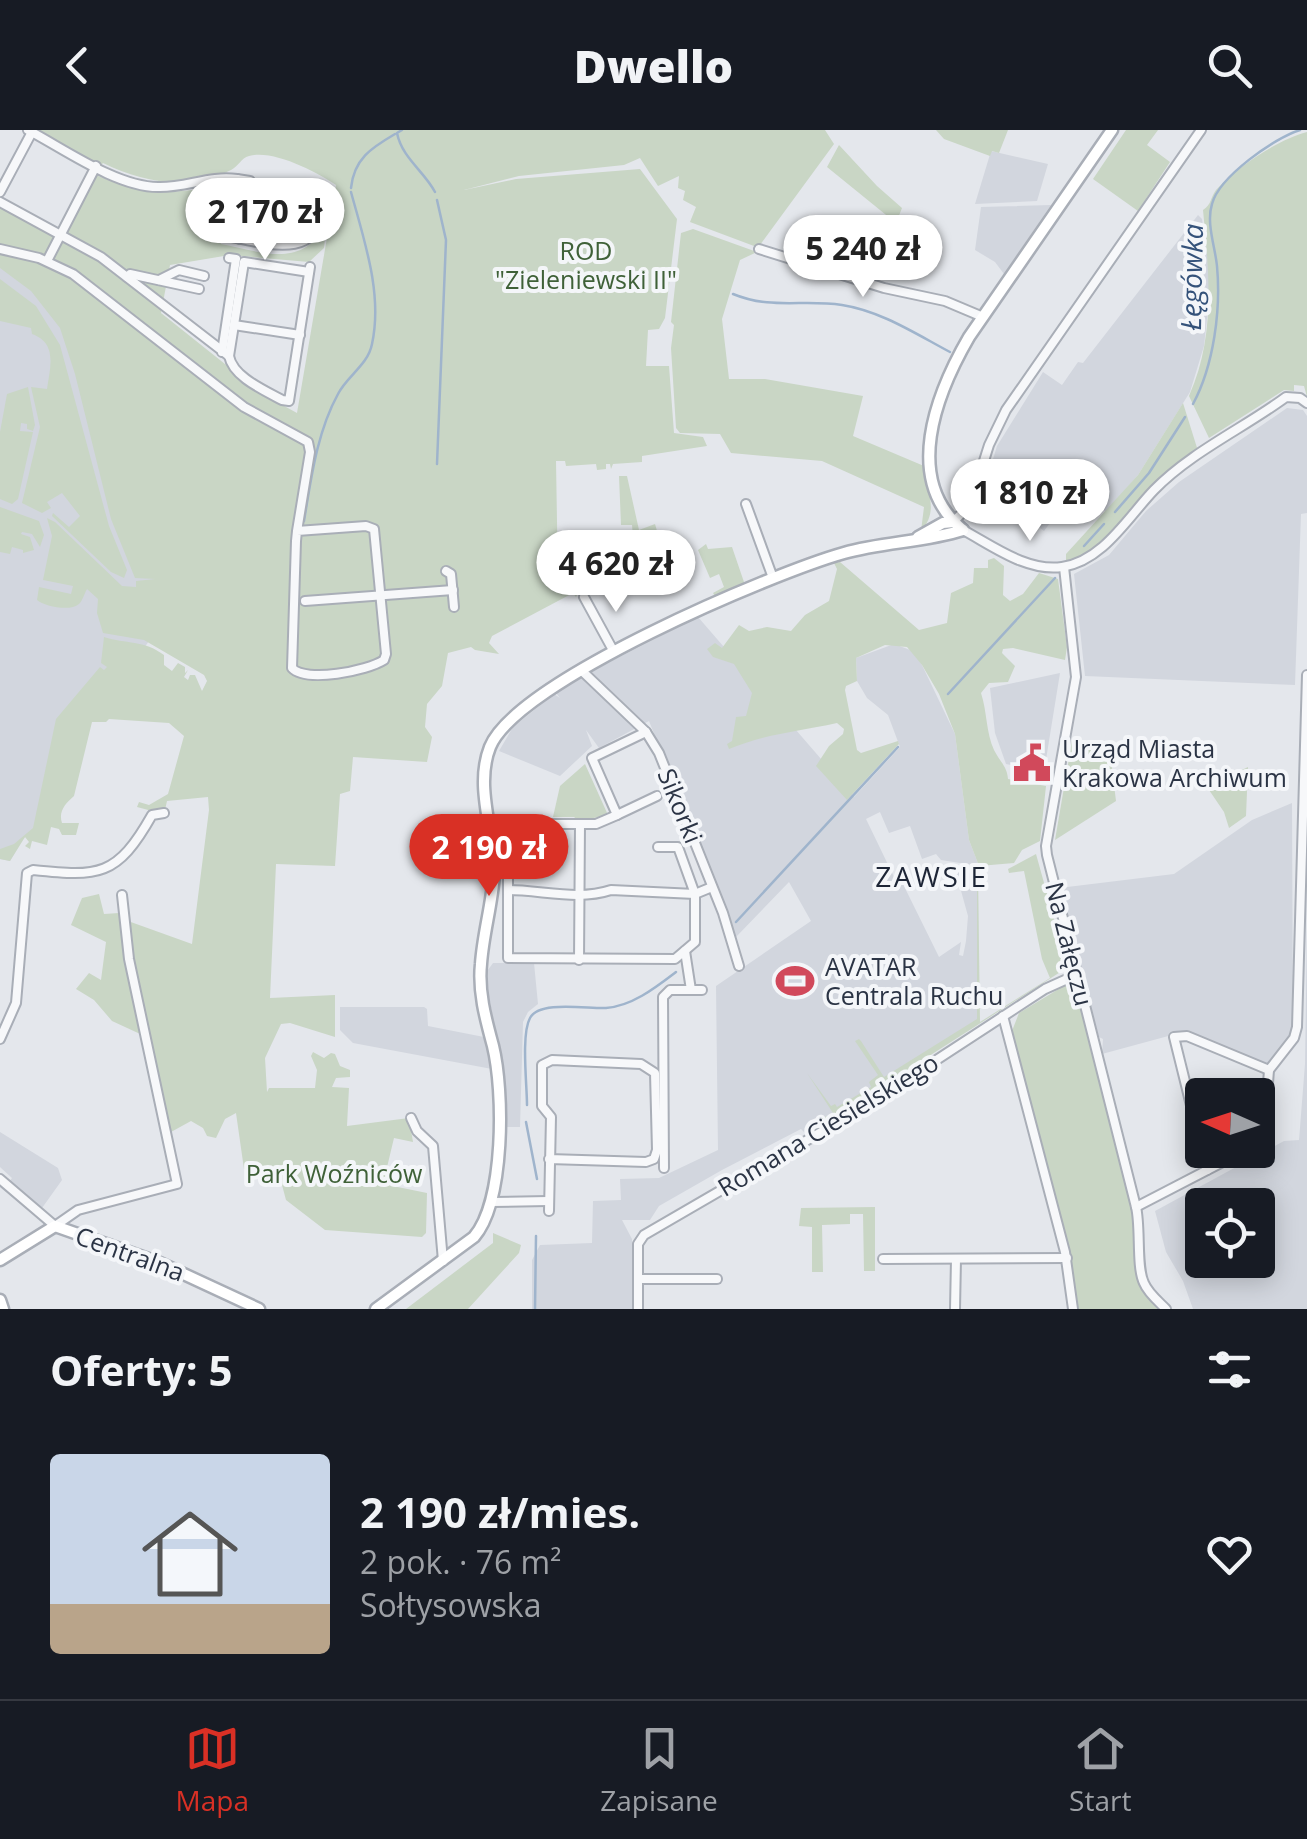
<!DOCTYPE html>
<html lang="pl">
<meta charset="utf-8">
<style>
:root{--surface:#171b24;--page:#20242c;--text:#f1f3f6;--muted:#9ea1a6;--line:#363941;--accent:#d93025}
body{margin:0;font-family:"Open Sans",sans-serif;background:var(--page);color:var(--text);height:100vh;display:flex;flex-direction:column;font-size:38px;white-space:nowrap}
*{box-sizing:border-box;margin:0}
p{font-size:32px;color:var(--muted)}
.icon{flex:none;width:55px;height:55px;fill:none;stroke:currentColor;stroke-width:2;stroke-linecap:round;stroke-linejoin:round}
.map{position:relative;height:1179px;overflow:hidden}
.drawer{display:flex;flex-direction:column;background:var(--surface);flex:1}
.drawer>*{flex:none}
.needle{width:65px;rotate:273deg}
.fabs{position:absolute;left:1185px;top:948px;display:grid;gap:20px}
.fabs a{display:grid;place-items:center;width:90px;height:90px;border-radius:10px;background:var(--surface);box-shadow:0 5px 25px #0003;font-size:50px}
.price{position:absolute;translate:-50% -85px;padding:0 22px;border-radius:35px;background:#fff;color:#222;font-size:32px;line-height:65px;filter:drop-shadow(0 2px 5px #0008)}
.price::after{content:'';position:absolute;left:50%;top:60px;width:30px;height:22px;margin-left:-15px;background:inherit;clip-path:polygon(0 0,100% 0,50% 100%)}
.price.on{background:var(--accent);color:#fff}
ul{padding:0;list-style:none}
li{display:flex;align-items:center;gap:30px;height:250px;padding:0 50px}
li+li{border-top:2px solid var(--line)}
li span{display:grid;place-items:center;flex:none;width:280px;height:200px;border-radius:10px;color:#555}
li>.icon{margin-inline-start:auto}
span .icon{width:120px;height:120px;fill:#fffc;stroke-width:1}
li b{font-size:42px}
h2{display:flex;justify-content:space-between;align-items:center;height:120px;padding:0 50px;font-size:42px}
header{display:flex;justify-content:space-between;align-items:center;height:130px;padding:0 50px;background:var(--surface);font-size:45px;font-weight:800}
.tab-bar{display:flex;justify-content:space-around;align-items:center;height:140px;border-top:2px solid var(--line);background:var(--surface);font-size:28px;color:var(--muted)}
.tab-bar a{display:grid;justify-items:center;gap:5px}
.tab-bar .on{color:var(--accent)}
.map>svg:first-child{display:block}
.built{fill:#d2d6de;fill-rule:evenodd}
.green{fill:#c9d6c5}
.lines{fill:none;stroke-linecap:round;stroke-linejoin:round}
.stream{stroke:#9fb4cc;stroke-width:2.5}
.street-casing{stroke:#a9aeb7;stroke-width:12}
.secondary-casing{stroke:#a9aeb7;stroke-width:15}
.street{stroke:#f7f8fa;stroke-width:8}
.secondary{stroke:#fff;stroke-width:10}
.labels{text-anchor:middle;stroke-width:8;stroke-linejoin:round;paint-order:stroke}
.park-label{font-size:25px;fill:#3f6138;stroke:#f4f6f9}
.poi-label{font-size:25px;fill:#2b3445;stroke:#f4f6f9;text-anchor:start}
.street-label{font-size:25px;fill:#2b3445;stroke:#f4f6f9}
.water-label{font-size:28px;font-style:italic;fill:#34527a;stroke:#f4f6f9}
.neighbourhood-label{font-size:28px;letter-spacing:2.5px;fill:#1d2536;stroke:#f4f6f9}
</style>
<header><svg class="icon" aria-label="back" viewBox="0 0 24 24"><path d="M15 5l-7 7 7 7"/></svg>Dwello<svg class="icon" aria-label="search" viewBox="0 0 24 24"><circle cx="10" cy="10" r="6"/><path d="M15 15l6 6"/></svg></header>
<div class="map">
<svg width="1307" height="1179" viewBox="0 0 1307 1179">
<rect width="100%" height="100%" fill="#e4e7ec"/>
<g class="built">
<path d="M991 21 1048 34 1037 71 975 74Z"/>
<path d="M1051 75 1004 144 995 132 975 120 981 77Z"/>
<path d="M1198 85 1202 89 1211 152 1204 216 1190 262 1138 345 1106 382 1077 357 1044 401 985 356 997 316 1043 242 1062 255 1078 232 1083 233Z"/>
<path d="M0 126 71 183 132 402 155 450 149 511 97 584 70 579 38 696 23 709 10 731 0 729Z"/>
<path d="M1287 278 1303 280 1307 286V383L1301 384 1295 555 1085 546 1074 444 1109 425 1146 381 1179 352Z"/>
<path d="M698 487 854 667 900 617 888 585 867 568 857 551 856 528 894 514 913 521 922 535 955 604 969 710 979 736 941 730 936 724 922 729 910 696 889 703 880 682 866 689 895 749 900 748 939 827 961 812 959 825 963 826 966 811 968 786 955 739 978 746 979 890 834 983 809 995 812 1001 806 1004 801 999 722 1040 659 1076 650 1090H622L632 1109V1179H532V1130L540 1115 592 1113 593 1071 621 1070 620 1049 659 1048 718 1020 716 856 811 791 789 752 736 807 649 591 599 618 586 600 592 616 560 646 499 621 513 597 554 564 560 568 556 563 596 539Z"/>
<path d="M1060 543 1044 642 1006 634 995 603 990 558Z"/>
<path d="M1292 673 1293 903 1266 937 1172 905 1102 924 1103 909 1099 907 1091 879 1059 758 1174 744 1252 690Z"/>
<path d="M1307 800V1179H1193L1183 1151 1166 1122 1155 1081 1284 1011 1299 1010 1305 934ZM1202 1075H1258V1130H1202Z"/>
<path d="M493 833H534L538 874 528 882 523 892 520 997H504V949L485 844Z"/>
<path d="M340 877H424L427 879 428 896 484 907 492 939 353 913 340 900Z"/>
<path d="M0 1002 58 1038 62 1050 42 1078 9 1052 12 1048 0 1037Z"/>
</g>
<g class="green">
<path d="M34 0H825L834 14 760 115 754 116 690 92 696 77 683 70 685 61 678 58 679 46 658 56 640 28 624 35 519 46 464 60 516 49 640 39 677 89 665 188 659 199 648 200 646 236H669L674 303 703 307 707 316 642 326V332L613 334 611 339 610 334H606V339L597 340 596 334 566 336 565 331H556L558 451 563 460 575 456 578 463 576 467 573 463 492 506 489 513 499 524 475 520 471 517 448 523 442 556 427 574 425 597 432 607 427 632 353 627 350 661 340 664 335 736 276 734 270 868 335 865V907L290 893 281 894 265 928 267 962 269 958H315L317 940 311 926 313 922 324 928 331 923 335 924 340 936 350 940V947L336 948 332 957 349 958 347 996 409 988 413 1012 394 1008 383 1054 427 1063 426 1103 422 1107 325 1100 286 1070 282 1055H269L258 1041 244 1039 236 983 225 989 216 1008 207 1006 203 998 191 991 171 1002 151 909 112 891 94 870 76 859 89 843 101 850 106 812 71 795 82 768 99 764 104 784 119 783 123 819H130L128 791 192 814 209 680 208 667 167 671 165 680 152 681 137 677 139 672 149 675 168 664 184 606 169 593 109 589 106 592H92L74 666C66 673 58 681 62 693H79L76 705H62L59 699 51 697 47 715 32 711 30 719 25 716 29 712 25 707 10 731 0 729V719L14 714 33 698 56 589 100 537 104 540 107 537 101 533 104 507C126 514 144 510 164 525V535L172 541 178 533 185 537V543L188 540 184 547 188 550 190 545H195L202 561 207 551 204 545 144 510 103 503 97 483 98 469 87 459C84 464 83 470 79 474 70 482 44 476 37 470L39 457 71 464 73 456 43 450 52 406 47 388 55 392 122 456 136 457V451L155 449 135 448 111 389 75 244 60 198 31 161 0 138V77L62 109 96 45C152 69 169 62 227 56L218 108 221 114C258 121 301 139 323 98L326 100 324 118 309 132 230 125 170 135 161 183 264 265 297 283 336 55C317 42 273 19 249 26 241 28 238 37 231 40 189 61 144 53 103 33L101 35Z"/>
<path d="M936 0H1008L999 23 992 21 990 26 944 9Z"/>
<path d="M1126 0H1158L1147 15 1170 32 1138 81 1093 49Z"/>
<path d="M1307 2V267L1304 256 1294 255V261L1284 260 1209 308 1189 266C1216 206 1209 143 1203 80 1212 74 1210 68 1216 60 1237 37 1277 10 1307 2Z"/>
<path d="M839 15 877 56 902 78 896 93 827 37Z"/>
<path d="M693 99 757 122 740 130 722 189 729 249H765L863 266 853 306 924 336C926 361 940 380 921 401L924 377 822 331 731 323 720 304 680 303 676 298 671 218 674 195 671 192 681 103Z"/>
<path d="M0 149 36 176 60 215 109 396 127 440 124 448 111 442 52 386 53 383 69 397 80 386 62 363 47 372 51 378 42 383 22 373 40 297 31 257 47 259C50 238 58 213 32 204L31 198 0 191Z"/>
<path d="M28 257 35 295 33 301 27 299V294L21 293 20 301 33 302 18 369 12 374 0 369V302L7 264Z"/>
<path d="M1183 273 1198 321C1187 329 1176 336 1166 345 1143 364 1095 435 1066 430V424L1138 345Z"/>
<path d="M619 346H627L639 400 655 394 657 401 606 427V408L633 407 632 395H621Z"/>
<path d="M0 377 39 391 44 405 40 417 32 404 22 402 21 404 30 407 34 420 23 423V420L12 417 10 424 0 422Z"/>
<path d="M706 414 708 419 732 417 745 455 716 468 713 463 724 457 719 444 710 448 698 420Z"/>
<path d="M994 428 1004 436 1003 465 1010 471 1023 464 1039 443 1058 449 1067 517 1065 530 1013 518 1003 519 1002 523 1015 536 1008 552 989 553 981 563C987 581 986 603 994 620 1000 632 1007 636 1008 649L1046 656 1040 711 1022 720 1014 733 979 736 969 710 955 604 939 564 922 535 907 517 885 515 856 528 857 551 846 556 845 560 857 620 861 623 898 611 899 614 847 670 816 636 829 616 843 604 844 599 837 593C797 602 768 603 729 619L727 614 732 611 736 587 746 586 752 563 734 534 713 527 707 519 715 513 722 518 739 495 749 501 767 497 791 501 805 485 829 471 837 439 834 433 840 432 919 500 947 493 951 463 973 453 974 438H988V430Z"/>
<path d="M1072 611 1109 615 1116 671 1055 710Z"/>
<path d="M585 634 608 685 579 691 574 687H553L560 656Z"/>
<path d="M1248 637 1246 686 1229 698 1224 682 1207 657Z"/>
<path d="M1036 724 1066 832 1065 839 812 1001 809 995 833 983 807 943 831 976 835 974 837 977 871 957 869 952 878 945 855 911 859 909 861 911 934 863 861 911 884 947 977 889V752L978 746 980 892 1050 848 1042 829 1024 741 1009 743 1008 739Z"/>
<path d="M1067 854 1076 856 1133 1076 1138 1143 1163 1179H1076L1068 1120 1012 901 1019 883Z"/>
<path d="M875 1077V1141H864L863 1084H850V1094L822 1095 823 1142H812V1097L799 1096 801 1078Z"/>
<path d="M493 1103 521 1115 519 1123 468 1179H406L493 1113Z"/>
</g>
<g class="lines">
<g class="stream">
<path d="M402 0 397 3C402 28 424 41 435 62"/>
<path d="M351 58C354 29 371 18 395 4"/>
<path d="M437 70 446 110 437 334"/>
<path d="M733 164C772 180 802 169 842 175 881 181 916 204 950 222"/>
<path d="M1193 274C1214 235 1221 179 1217 136 1215 116 1206 93 1212 74 1219 47 1274 8 1300 0"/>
<path d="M1115 382 1149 343 1185 287"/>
<path d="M304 391C311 349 317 302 338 264 347 246 368 235 372 214 383 164 364 110 351 62"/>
<path d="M1084 416 1104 394"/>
<path d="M948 564 1055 448"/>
<path d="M736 792 898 617"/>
<path d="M527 975C527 955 521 904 530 888 539 870 588 879 606 878 632 876 655 858 676 842"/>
<path d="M526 992 537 1049"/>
<path d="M535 1179 536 1106"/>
</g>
<g class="street-casing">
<g id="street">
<path d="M28 0C64 19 117 57 158 57 185 58 210 45 237 49L227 106C260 112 326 134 318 73"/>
<path d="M237 49 250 51 240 109"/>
<path d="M0 62 32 2"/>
<path d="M0 72 101 127 229 226C233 247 264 260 282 270L289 271 310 137"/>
<path d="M0 119 39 128 73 144 244 277 308 312 310 322 297 401 296 411 292 538C306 553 367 541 384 530L386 524 374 399 366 396 297 401"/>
<path d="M759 119 884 158 945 171 983 187"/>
<path d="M47 131 96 36"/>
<path d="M127 147 130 144 199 159"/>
<path d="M159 150 179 140 204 146"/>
<path d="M234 195 300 205"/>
<path d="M222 222 236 129 229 128"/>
<path d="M229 226 244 132 309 142"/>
<path d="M746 374 773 448"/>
<path d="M953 392 970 375 989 315 1006 280 1201 0"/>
<path d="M963 400C993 416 1027 442 1062 437 1103 431 1128 387 1154 360 1191 322 1244 298 1286 267L1300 268 1307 273"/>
<path d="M1064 437 1076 547 1046 716 1047 725 1136 1077C1141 1098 1136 1137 1144 1153 1148 1163 1158 1171 1166 1179"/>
<path d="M446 441 451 444 454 477"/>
<path d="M584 467 614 522"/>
<path d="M305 471 453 460"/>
<path d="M581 540 646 602 659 623 723 783 739 836"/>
<path d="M617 685 657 666"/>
<path d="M489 693 508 694V828L675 829 695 812V764L712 757"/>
<path d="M508 694H596L617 685 592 628 646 602"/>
<path d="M508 760C542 760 578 771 611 760L695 764 678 717H658"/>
<path d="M685 821 691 860"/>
<path d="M579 830 580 694"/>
<path d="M1003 886 1065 1122 1073 1179"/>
<path d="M0 909 16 873 27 743 33 740C99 747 117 747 152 685L164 683"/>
<path d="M411 988 417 1001 433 1016 443 1131"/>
<path d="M1258 1014 1264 1006 1269 940 1294 908 1297 897 1307 545"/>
<path d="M549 1029 646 1032 654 1029 657 1020 655 943 641 934 552 930 542 935V976L551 987 549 1081"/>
<path d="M664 1038 663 867 670 860H702"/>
<path d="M1207 1040 1174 907 1187 906 1269 940"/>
<path d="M0 1049 55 1096 78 1080 177 1054 129 829 122 765"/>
<path d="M492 1072 548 1071"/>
<path d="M1136 1077 1246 1020"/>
<path d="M883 1129 1067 1128"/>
<path d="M638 1149H717"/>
<path d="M638 1179V1114L644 1105 866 976 1045 859 1076 845"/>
<path d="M955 1179 956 1129"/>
</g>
</g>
<g class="secondary-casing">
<g id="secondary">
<path d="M963 400C902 350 936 264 969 207L1112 0"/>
<path d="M918 407 943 393 953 392"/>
<path d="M0 1130 55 1096 160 1133 259 1179"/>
<path d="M0 1170 3 1179"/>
<path d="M376 1179 474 1107C505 1071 504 961 493 916 486 890 478 862 481 834 483 804 492 775 494 744 495 703 474 657 490 617 517 551 773 443 844 423 883 412 925 412 963 400"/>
</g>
</g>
<use href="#street" class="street"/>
<use href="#secondary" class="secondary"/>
</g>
<defs>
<g id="civic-bare" transform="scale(3)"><path d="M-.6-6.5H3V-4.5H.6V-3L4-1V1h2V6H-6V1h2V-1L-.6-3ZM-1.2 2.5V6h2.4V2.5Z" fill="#d1495b" stroke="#f4f6f9" stroke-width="2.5" paint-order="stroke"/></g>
<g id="stadium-bare" transform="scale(3)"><path d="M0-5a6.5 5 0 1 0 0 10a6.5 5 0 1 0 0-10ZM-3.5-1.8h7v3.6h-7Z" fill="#d1495b" stroke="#f4f6f9" stroke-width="2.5" paint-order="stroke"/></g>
</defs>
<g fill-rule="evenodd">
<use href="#civic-bare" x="1032" y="633"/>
<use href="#stadium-bare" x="795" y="851"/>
</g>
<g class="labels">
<g class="park-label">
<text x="586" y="130">ROD<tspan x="586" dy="29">"Zieleniewski II"</tspan></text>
<text x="334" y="1053">Park Woźniców</text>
</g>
<g class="poi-label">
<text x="1062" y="628">Urząd Miasta<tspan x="1062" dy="29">Krakowa Archiwum</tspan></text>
<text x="825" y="846">AVATAR<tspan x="825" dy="29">Centrala Ruchu</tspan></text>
</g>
<g class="street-label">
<text transform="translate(680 676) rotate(68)" y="9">Sikorki</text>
<text transform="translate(1069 814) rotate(76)" y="9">Na Załęczu</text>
<text transform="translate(828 995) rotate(-31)" y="9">Romana Ciesielskiego</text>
<text transform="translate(130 1124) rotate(20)" y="9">Centralna</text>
</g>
<g class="water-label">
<text transform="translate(1192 147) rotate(-89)" y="10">Łęgówka</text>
</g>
<g class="neighbourhood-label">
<text x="932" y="757">ZAWSIE</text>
</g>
</g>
</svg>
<div class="fabs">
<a><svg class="needle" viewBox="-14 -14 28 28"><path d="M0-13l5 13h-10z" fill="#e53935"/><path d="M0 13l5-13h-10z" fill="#9ea1a6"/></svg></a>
<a><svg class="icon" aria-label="locate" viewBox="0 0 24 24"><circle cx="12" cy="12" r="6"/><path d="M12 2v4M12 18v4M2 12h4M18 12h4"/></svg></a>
</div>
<b class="price" style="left:265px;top:133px">2 170 zł</b>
<b class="price" style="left:863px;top:170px">5 240 zł</b>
<b class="price" style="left:1030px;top:414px">1 810 zł</b>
<b class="price" style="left:616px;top:485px">4 620 zł</b>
<b class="price on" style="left:489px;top:769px">2 190 zł</b>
</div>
<section class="drawer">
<h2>Oferty: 5<svg class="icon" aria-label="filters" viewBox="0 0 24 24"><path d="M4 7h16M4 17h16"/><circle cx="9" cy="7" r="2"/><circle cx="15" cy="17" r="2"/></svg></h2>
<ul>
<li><span style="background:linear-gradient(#c9d6e8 75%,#b9a48a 0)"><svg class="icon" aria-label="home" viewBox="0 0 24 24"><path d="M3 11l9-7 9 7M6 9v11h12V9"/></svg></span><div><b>2 190 zł/mies.</b><p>2 pok. · 76 m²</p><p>Sołtysowska</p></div><svg class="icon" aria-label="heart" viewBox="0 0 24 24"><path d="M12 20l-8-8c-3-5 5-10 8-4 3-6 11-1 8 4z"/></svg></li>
</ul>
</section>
<nav class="tab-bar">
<a class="on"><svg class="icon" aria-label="map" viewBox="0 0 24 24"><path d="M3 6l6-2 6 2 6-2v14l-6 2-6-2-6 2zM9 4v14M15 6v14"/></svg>Mapa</a>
<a><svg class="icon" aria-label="saved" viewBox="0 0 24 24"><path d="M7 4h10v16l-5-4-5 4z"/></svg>Zapisane</a>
<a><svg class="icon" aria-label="home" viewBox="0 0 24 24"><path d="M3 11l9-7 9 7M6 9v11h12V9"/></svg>Start</a>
</nav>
